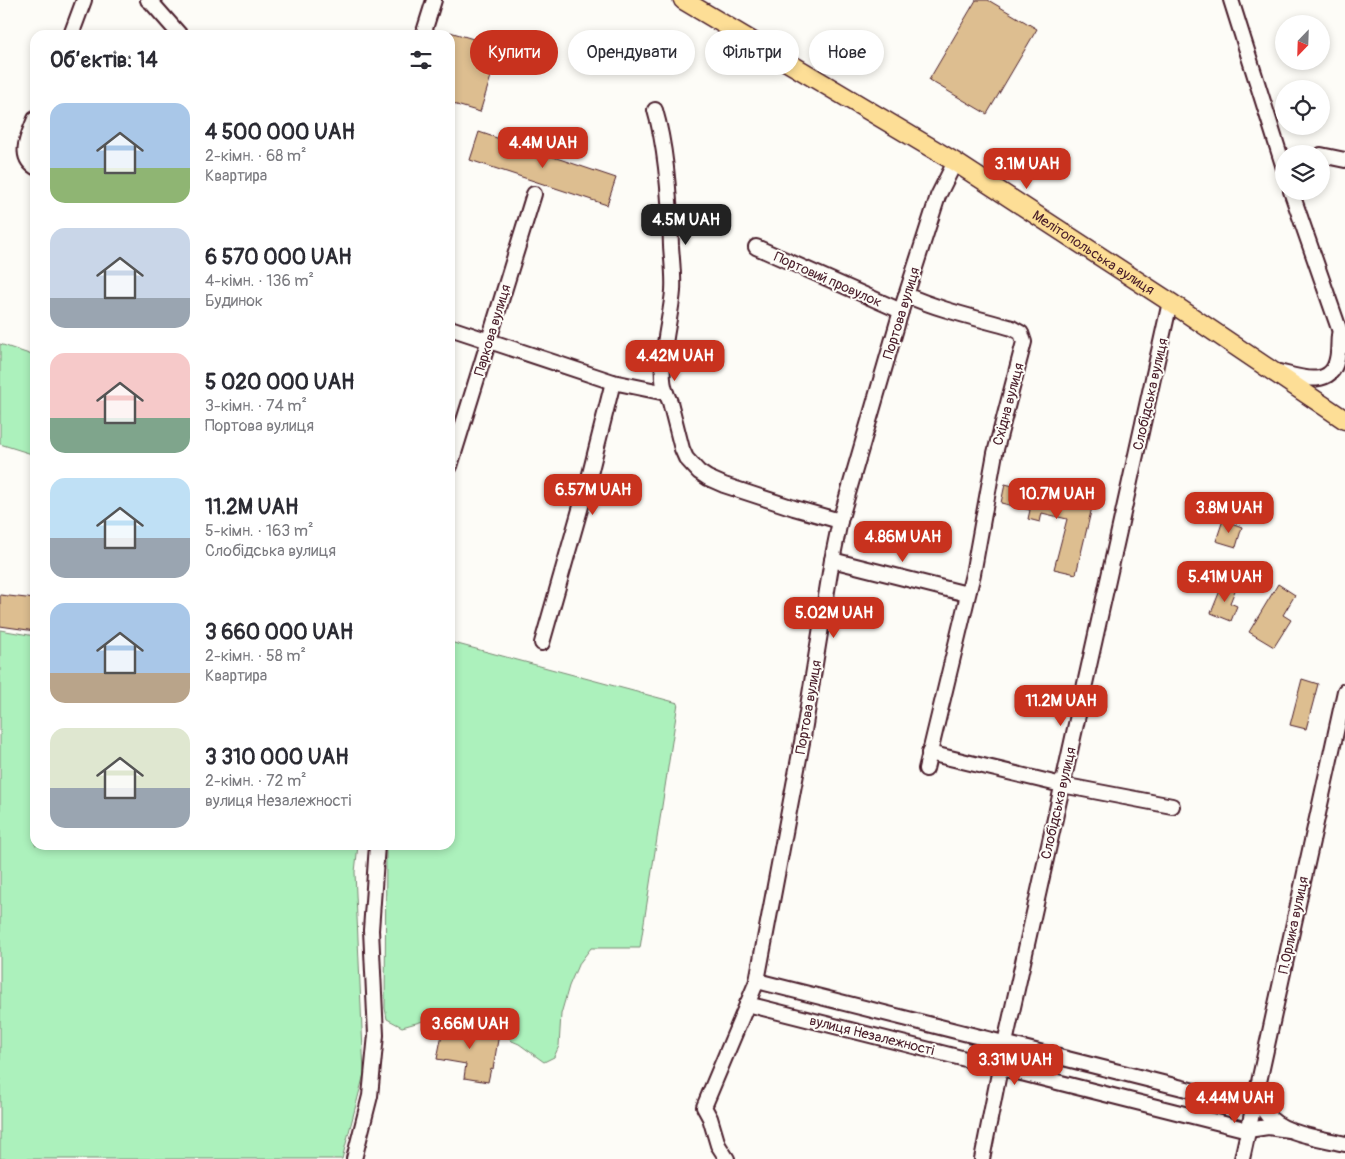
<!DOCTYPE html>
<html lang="uk">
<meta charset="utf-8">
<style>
:root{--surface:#fff;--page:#f2f2f3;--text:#2b2b33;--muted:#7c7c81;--accent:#c8321e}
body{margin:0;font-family:Pangolin,sans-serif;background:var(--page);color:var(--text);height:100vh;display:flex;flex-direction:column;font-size:19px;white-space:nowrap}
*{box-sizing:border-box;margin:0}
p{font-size:16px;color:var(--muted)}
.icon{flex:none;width:28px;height:28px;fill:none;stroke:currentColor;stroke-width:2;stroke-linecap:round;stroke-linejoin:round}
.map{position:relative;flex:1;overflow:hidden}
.panel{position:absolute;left:30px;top:30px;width:425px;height:820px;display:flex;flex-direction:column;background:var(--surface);border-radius:15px;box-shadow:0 2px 8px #0003}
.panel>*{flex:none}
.banner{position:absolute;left:470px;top:30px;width:475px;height:45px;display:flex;gap:10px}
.needle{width:32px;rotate:203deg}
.buttons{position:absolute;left:1275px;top:15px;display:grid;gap:10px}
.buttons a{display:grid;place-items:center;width:55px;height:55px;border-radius:50%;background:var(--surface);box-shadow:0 2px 8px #0003;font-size:25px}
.price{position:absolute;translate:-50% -42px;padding:0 11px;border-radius:10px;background:var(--accent);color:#fff;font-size:16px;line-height:32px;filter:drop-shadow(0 1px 2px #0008)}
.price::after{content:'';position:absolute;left:50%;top:30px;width:15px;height:11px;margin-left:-8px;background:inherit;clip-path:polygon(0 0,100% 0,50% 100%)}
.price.selected{background:#222;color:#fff}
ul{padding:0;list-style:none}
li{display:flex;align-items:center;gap:15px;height:125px;padding:0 20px}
li span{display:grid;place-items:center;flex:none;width:140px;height:100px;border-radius:15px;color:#555}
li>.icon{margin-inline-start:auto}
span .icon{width:60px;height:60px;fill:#fffc;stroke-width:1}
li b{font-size:21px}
h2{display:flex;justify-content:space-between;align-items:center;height:60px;padding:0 20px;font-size:21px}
.pill{padding:0 18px;border-radius:22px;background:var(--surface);box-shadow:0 2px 8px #0003;font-size:18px;line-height:45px}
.pill.selected{background:var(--accent);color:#fff}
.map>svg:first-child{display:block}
.green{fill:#acf1bc;stroke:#7b8874}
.building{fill:#ddbe90;stroke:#4a1f2b}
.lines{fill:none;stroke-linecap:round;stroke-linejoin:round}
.minor-casing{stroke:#4a1f2b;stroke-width:18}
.major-casing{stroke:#4a1f2b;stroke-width:21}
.minor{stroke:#fdfcf7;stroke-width:14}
.major{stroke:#fdde96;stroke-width:18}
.labels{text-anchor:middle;stroke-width:4;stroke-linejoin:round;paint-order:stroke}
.street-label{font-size:14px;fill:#4a1f2b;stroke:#fdfcf7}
</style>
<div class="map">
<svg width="1345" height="1159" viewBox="0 0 1345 1159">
<rect width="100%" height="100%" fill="#fdfcf7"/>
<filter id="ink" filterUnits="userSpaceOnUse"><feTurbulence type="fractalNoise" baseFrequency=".02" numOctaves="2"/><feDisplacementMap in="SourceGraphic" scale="10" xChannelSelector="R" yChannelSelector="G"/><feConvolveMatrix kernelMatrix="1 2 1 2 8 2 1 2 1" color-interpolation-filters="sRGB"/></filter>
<g filter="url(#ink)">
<g class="green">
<path d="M0 344 35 356V455L0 444Z"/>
<path d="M0 630 35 636V845H358L355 872 364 1074 342 1159H0Z"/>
<path d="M450 642 678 703 640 948H591L578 965 569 986 561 1014 559 1046 554 1057 544 1062 519 1044 512 1041 484 1013 480 1011 465 1015H445L402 1027 387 1019 385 1008 386 845H450Z"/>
</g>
<g class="building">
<path d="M976 0H988L1037 29 987 114 929 80Z"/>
<path d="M450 32 500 47 480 112 450 103Z"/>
<path d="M479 132 616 178 607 205 470 160Z"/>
<path d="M1005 484 1071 500 1073 493 1094 499 1076 574 1054 569 1067 519 1042 513 1040 522 1028 519 1030 510 1001 503Z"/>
<path d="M1223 520 1242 527 1236 547 1216 541Z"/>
<path d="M1223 583 1236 588 1230 603 1237 606 1231 621 1211 613Z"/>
<path d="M1278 584 1295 595 1283 615 1291 620 1274 647 1249 632Z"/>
<path d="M0 595 35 599V631L0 626Z"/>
<path d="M1302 679 1318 684 1306 729 1290 725Z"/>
<path d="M444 1024 499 1034 493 1069 491 1068 488 1082 464 1078 466 1064 437 1059Z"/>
</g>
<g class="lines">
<g class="minor-casing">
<g id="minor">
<path d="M148 0 151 2 180 35"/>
<path d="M1231 0 1284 168"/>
<path d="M71 35 84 0"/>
<path d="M423 35 434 0"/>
<path d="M655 110C667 150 670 203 671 246 672 261 674 276 673 291 671 319 656 368 666 393"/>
<path d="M35 119C29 135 17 155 35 167"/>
<path d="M1321 155 1345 160"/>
<path d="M1291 191 1345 346"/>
<path d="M756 247 901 311"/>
<path d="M906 295C940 310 977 318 1012 328L1021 333 1024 342 995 453 973 574 926 769"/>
<path d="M450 328 613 382 666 393 670 402 682 449 686 458 699 472 708 478 724 485 794 508 840 521"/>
<path d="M1279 372C1299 377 1331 389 1337 359 1339 351 1338 343 1339 335"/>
<path d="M450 466 534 194"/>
<path d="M832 560 967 594"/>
<path d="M542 643 589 478 613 382"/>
<path d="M929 753 1062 785 1172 806"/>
<path d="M757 981 1254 1106"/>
<path d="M747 1004 1248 1130 1268 1127 1289 1130"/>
<path d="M1256 1094C1259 1100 1261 1107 1265 1112 1279 1134 1321 1138 1345 1144"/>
<path d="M354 1159 370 1096 376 1035 371 930 377 845"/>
<path d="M727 1159 718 1145 710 1118 704 1107 757 981 803 737 832 560 840 521 901 311 938 196 955 162"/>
<path d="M982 1159 1005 1043 1170 302"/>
<path d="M1242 1159 1345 691"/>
</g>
</g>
<g class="major-casing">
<g id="major">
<path id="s1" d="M683 0 955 162 1170 302 1345 420"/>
</g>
</g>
<use href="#minor" class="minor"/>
<use href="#major" class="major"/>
</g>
</g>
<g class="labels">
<g class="street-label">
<text dy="5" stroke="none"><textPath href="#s1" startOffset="482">Мелітопольська вулиця</textPath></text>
<text transform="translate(828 279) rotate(24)" y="5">Портовий провулок</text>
<text transform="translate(901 313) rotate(-73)" y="5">Портова вулиця</text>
<text transform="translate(492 330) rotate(-73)" y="5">Паркова вулиця</text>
<text transform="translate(1150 394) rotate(-77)" y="5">Слобідська вулиця</text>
<text transform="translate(1008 404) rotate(-75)" y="5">Східна вулиця</text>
<text transform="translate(808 707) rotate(-80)" y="5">Портова вулиця</text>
<text transform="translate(1058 803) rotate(-77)" y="5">Слобідська вулиця</text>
<text transform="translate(1293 925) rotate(-78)" y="5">П.Орлика вулиця</text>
<text transform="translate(872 1035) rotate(14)" y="5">вулиця Незалежності</text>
</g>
</g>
</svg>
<div class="buttons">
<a><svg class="needle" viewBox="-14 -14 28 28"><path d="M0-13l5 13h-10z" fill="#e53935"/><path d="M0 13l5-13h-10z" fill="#7c7c81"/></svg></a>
<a><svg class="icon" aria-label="locate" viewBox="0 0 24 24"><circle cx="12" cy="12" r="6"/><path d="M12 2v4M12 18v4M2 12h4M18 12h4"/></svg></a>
<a><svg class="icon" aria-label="layers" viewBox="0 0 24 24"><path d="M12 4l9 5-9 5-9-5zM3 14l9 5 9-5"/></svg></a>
</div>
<b class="price" style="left:543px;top:169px">4.4M UAH</b>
<b class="price" style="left:1027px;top:190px">3.1M UAH</b>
<b class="price selected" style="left:686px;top:246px">4.5M UAH</b>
<b class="price" style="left:675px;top:382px">4.42M UAH</b>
<b class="price" style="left:593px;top:516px">6.57M UAH</b>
<b class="price" style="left:1057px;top:520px">10.7M UAH</b>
<b class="price" style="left:1229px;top:534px">3.8M UAH</b>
<b class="price" style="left:903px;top:563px">4.86M UAH</b>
<b class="price" style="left:1225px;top:603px">5.41M UAH</b>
<b class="price" style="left:834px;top:639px">5.02M UAH</b>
<b class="price" style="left:1061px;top:727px">11.2M UAH</b>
<b class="price" style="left:470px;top:1050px">3.66M UAH</b>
<b class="price" style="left:1015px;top:1086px">3.31M UAH</b>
<b class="price" style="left:1235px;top:1124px">4.44M UAH</b>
<div class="banner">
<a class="pill selected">Купити</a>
<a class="pill">Орендувати</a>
<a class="pill">Фільтри</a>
<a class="pill">Нове</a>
</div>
<section class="panel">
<h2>Об’єктів: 14<svg class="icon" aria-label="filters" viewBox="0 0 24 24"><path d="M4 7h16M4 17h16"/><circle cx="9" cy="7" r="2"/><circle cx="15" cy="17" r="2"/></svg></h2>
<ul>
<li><span style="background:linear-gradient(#a9c7e8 65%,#8fb573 0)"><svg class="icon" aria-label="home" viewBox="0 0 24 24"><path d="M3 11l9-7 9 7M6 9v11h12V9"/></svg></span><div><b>4 500 000 UAH</b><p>2-кімн. · 68 m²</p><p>Квартира</p></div></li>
<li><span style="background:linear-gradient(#c9d6e8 70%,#9aa5b1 0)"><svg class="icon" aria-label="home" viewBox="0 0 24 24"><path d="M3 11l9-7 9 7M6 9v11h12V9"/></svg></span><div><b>6 570 000 UAH</b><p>4-кімн. · 136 m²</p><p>Будинок</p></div></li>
<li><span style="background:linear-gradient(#f6c9c9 65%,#7fa58c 0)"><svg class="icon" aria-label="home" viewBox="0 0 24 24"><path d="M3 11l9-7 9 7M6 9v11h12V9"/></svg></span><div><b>5 020 000 UAH</b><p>3-кімн. · 74 m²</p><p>Портова вулиця</p></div></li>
<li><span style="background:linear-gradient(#bfe0f5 60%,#9aa5b1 0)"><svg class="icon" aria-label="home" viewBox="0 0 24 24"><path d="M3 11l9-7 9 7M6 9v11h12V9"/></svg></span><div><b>11.2M UAH</b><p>5-кімн. · 163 m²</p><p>Слобідська вулиця</p></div></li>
<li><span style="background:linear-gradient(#a9c7e8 70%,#b9a48a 0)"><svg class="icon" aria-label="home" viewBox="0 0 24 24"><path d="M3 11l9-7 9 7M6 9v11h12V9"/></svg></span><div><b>3 660 000 UAH</b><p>2-кімн. · 58 m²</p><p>Квартира</p></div></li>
<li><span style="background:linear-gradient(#dfe7d0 60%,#9aa5b1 0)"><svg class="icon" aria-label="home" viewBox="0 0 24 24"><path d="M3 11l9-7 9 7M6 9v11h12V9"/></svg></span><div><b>3 310 000 UAH</b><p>2-кімн. · 72 m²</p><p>вулиця Незалежності</p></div></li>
</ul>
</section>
</div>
